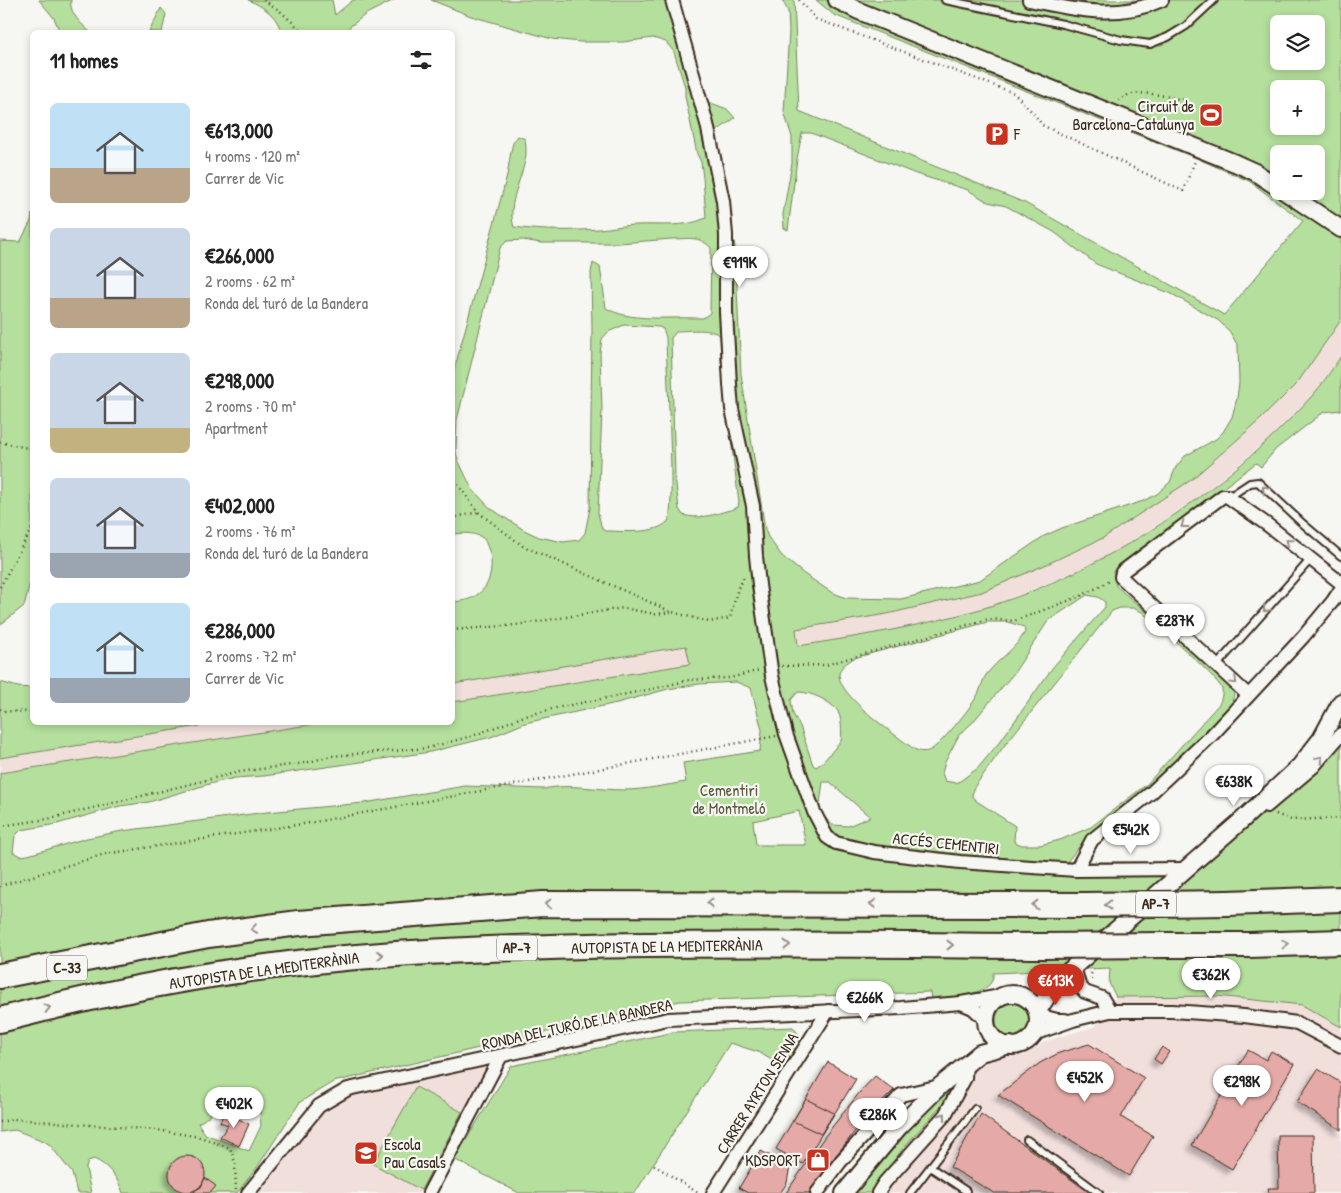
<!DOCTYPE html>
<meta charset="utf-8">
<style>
:root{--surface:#fff;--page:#f2f2f2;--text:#222;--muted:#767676;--accent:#c8321e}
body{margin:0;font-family:"Patrick Hand",sans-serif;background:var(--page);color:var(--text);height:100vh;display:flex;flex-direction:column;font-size:19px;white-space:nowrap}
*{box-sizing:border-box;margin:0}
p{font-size:16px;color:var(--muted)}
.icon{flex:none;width:28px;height:28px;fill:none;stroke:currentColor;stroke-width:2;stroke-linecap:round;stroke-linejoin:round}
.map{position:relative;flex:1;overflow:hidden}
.side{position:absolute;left:30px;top:30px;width:425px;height:695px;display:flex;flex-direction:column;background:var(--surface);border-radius:8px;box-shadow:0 2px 8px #0003}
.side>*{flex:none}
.tools{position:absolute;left:1270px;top:15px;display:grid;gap:10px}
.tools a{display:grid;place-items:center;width:55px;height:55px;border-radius:8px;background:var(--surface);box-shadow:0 2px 8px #0003;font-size:25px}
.price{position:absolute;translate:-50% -42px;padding:0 11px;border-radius:18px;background:#fff;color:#222;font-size:16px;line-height:32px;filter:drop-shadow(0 1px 2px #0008)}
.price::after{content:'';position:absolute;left:50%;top:30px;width:15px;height:11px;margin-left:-8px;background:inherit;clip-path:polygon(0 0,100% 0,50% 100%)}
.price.active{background:var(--accent);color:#fff}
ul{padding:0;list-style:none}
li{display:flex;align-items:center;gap:15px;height:125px;padding:0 20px}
li span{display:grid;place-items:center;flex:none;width:140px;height:100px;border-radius:8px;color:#555}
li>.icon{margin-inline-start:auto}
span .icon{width:60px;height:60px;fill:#fffc;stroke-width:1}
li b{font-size:21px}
h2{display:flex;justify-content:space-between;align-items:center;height:60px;padding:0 20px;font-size:21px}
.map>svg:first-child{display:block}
.built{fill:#f1dfdc}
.green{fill:#b4df9c;stroke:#78845d;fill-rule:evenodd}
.building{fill:#e5aaa7;stroke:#3b2a1e;filter:url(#shadow)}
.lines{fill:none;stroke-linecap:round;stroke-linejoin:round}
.service-casing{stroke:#3b2a1e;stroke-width:10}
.minor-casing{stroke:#3b2a1e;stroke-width:16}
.tertiary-casing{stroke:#3b2a1e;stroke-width:20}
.motorway-casing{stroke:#3b2a1e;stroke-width:28}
.path{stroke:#3b2a1e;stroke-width:2.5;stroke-dasharray:1 4;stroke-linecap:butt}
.service{stroke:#f6f6f2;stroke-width:6}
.minor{stroke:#f6f6f2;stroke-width:12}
.tertiary{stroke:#f6f6f2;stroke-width:16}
.motorway{stroke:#f6f6f2;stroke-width:24}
.minor-bridge-casing{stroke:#3b2a1e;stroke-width:16;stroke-linecap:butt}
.motorway-bridge-casing{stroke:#3b2a1e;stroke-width:28;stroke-linecap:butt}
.minor-bridge{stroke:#f6f6f2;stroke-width:12}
.motorway-bridge{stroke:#f6f6f2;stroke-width:24}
.oneway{stroke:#989088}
.labels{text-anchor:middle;stroke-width:4.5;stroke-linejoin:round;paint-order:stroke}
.shield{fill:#f6f6f2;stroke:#73675e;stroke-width:1}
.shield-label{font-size:15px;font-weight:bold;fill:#3b2a1e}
.poi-label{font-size:16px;fill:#3b2a1e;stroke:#f6f6f2;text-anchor:end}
.park-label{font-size:16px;fill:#59573e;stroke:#f6f6f2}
.street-label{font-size:16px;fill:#3b2a1e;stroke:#f6f6f2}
</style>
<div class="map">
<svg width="1341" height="1193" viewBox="0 0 1341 1193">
<defs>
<filter id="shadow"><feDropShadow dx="-4.5" dy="4.5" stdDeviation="2.5" flood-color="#0004"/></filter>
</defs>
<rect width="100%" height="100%" fill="#f6f6f2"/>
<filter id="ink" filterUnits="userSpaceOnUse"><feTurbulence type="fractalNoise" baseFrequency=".02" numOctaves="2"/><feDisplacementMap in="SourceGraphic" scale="10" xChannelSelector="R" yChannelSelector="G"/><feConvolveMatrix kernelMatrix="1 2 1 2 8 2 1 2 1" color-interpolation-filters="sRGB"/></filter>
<g filter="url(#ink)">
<g class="built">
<path d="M1341 320V356L1313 395 1272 436 1201 496 1109 556 1052 582 984 608 888 632 798 646 796 629 887 614 1045 565 1103 538 1191 480 1261 419 1298 382Z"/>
<path d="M687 646 690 664 453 702V684Z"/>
<path d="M218 723H321L0 773V758Z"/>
<path d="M1216 996 1302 1005 1341 1027V1193H870L904 1147 983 1059 1025 1055 1046 1041 1096 1026 1116 997Z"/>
<path d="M487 1065 421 1193H257L323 1114 349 1096Z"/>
</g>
<g class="green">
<path d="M39 0H71C69 14 81 23 90 32H60L54 18Z"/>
<path d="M248 0H332L335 15 353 0H394L366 14 343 32H274L280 28C274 13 262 6 248 0Z"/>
<path d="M431 0H676L706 101 727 109 735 118 714 133 731 230 735 246 741 374 765 529 768 537 782 556 804 574 831 592 846 598 901 599 980 580 1044 536 1062 528 1143 501 1157 494 1170 482 1176 467 1185 456 1216 439 1223 432 1232 417 1237 398 1239 383 1238 346 1230 332 1219 321 1172 294 1096 264 1054 232 1006 206 988 202 968 190 916 174 811 133H802L797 159 788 230 784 228 783 214 792 163V137L784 112 789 31 788 11 782 0H794L799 111 1025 203 1224 315 1303 221 1249 181 1196 158 834 15 816 0H1341V320L1298 382 1261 419 1191 480 1103 538 1045 565 982 592 887 614 796 629 798 646C861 636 923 626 984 608 1107 570 1225 491 1312 396 1323 384 1332 369 1341 356V410L1324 412 1276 449 1261 467 1256 463 1113 571 1116 586 1235 688 1232 703 1151 789 1082 843 1067 862H1182L1251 805 1298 761 1332 708 1341 689V1027L1302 1005 1216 996 1116 997 1109 983 1110 968 993 973C996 996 951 996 935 1000L931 999 930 992 680 1001 333 1082 300 1102 258 1166 237 1193H123C118 1178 108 1165 94 1159L88 1161 86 1168 91 1193H77L72 1173 50 1145 44 1141 15 1130 0 1132V773L321 723 452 722 453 702 690 664 686 646 453 684V602C462 601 471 600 478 594 492 585 494 562 488 548 486 544 486 541 483 538 474 532 462 533 453 534V374L507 176 511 151 513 143 518 136 525 139C526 144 526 150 526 155 523 178 506 204 514 227 541 231 571 231 599 229 612 228 624 225 637 225 659 224 685 228 706 218L703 178 701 162 697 154 685 96V87L674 52 666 42 653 38 623 42H580L552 39 471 16ZM1279 24H1316V61H1279ZM1279 89H1316V126H1279ZM1279 154H1316V191H1279ZM672 239C688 239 699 235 711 248L710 313 703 318H695C668 317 629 322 606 308L600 267 593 263 591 272 592 329 590 508 585 533 579 540 563 542 539 537 524 530 490 508 472 489 458 460 456 452 457 420 500 248 507 241 523 240 541 243H619ZM624 325 659 327 663 329 666 337C666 361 676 510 668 521 657 535 621 531 605 531L602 529 598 513 602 409 600 353 602 339 608 332ZM677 331C688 331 712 327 720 336L721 361 739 502 738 507C733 510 728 510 723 512 710 516 697 519 683 515L679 509 675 476 671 338ZM1087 595 1098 597 1105 602V607L1053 667 1002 739 978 768 960 781 956 783 945 781 942 773 945 762 959 735 972 723 1014 673 1048 621ZM1120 608H1133L1142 612C1155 624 1218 677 1222 689 1223 694 1221 700 1219 704L1147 784 1091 827 1060 840 1040 845H1022L1014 842 1015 826 975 800 972 796 973 789 1004 746 1109 615 1112 611ZM988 622H1008L1024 627 1025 632C1015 650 998 659 986 675 982 681 982 686 979 692 974 704 943 742 932 749 926 753 920 752 914 749 897 736 839 697 839 675 839 667 848 662 854 658ZM736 682 751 688 762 730 760 751 683 763 686 782C665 785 645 790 624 790 597 790 570 783 543 789L465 786 364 803 267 812 122 831 87 838 28 855 20 856 13 852 15 836 21 830 57 824 120 806 149 802 209 784 235 778 264 776 430 752 491 737 525 723 617 703 668 689 699 684ZM798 692C811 692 828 700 837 710 842 717 842 733 841 741L822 763 816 767 813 765 800 726 793 714 791 700ZM823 782H830L870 817 848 826 832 825 819 811ZM799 811 806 845H756L753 821ZM226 1102 247 1105 260 1112 261 1126 249 1151 205 1134 198 1123C209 1118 216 1108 226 1102Z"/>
<path d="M161 8 166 14 162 32H149Z"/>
<path d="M32 214V575L24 606 0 625V241L20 242 31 221Z"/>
<path d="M0 682 18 687 32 688V722L218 723 0 758Z"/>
<circle cx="1014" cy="1020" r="18"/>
<path d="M793 1027 802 1039 784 1067 758 1052 730 1043 635 1193H519L448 1156 460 1150 511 1066 675 1032Z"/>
<path d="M416 1087 462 1112 421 1190 373 1164Z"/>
<path d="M934 1095H951L904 1147 870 1193H851Z"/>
</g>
<g class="building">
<path d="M1089 1044 1144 1078 1121 1117 1153 1136 1129 1176 998 1095 1040 1063 1059 1053Z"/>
<path d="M1162 1047 1169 1052 1161 1064 1154 1059Z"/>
<path d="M1248 1050 1266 1060 1271 1051 1294 1064 1232 1169 1192 1145Z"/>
<path d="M828 1062 856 1079 803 1164 776 1149Z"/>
<path d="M1318 1069 1341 1083V1130L1297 1102Z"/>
<path d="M875 1076 894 1090 863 1121 825 1170 809 1193H786L825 1136 860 1092Z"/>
<path d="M806 1099 834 1113 821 1134 793 1121Z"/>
<path d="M224 1112 249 1124 239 1146 220 1137 228 1125 220 1122Z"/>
<path d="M981 1114 1090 1193H994L950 1167Z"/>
<path d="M1278 1135H1313L1314 1193H1269L1268 1188H1279Z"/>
<path d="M761 1151 790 1166 787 1183 780 1193H748L739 1188Z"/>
<circle cx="187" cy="1174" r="18"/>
<path d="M205 1178 216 1186 210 1193H196L194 1191 201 1187Z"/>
</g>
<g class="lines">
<g class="service-casing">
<g id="service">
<path d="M945 0 1063 24 1121 40 1150 44 1168 37 1186 26 1214 0"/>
<path d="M1229 497 1250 483 1258 482 1301 522 1341 556"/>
<path d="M1217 665 1310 560"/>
<path d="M1027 1140 1099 1193"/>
<path d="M930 1167 966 1191"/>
<path d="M910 1193 975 1109"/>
</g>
</g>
<g class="minor-casing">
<g id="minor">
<path d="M672 0 707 124 723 201 726 235V312L730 384 732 409 753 506 756 556 759 585"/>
<path d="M1029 0C1073 10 1119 20 1162 0"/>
<path d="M772 676 786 734 814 812 827 837 836 843 874 852 960 862 1076 870 1186 869"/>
<path d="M1248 695 1121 577 1122 572 1223 496H1227L1269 526 1341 583"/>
<path d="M1267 806 1313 767 1341 734"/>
<path d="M1076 870 1092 840 1152 792 1212 735 1303 637 1333 601 1341 589"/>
<path d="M1074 966 1079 985 1085 992 1102 998 1110 1011"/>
<path d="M961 1003 973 1008 986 1020"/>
<path d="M1038 1015 1057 1020H1065"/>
<path d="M1034 1034 1073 1020 1110 1011H1172L1244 1016 1297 1023 1341 1046"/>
<path d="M248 1193 319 1106 348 1089 668 1019 901 1008 961 1003 1001 996"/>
<path d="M429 1193 501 1056"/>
<path d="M713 1193 828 1011"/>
<path d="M817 1193 841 1161 901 1095 940 1086"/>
<path d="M878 1193 885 1182 945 1115 965 1078 966 1064"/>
</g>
</g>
<g class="tertiary-casing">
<g id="tertiary">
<path d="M837 0 859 11 1235 163 1255 172 1279 188"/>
<path d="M1284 191 1341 229"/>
<circle cx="1012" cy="1020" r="26"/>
<path d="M1037 1012 1056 983 1062 977 1241 821 1300 766 1321 739 1341 702"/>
<path d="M844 1193 899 1127 940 1086 980 1053 1010 1045"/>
</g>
</g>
<g class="motorway-casing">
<g id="motorway">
<path d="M1227 903 1341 899"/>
<path d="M1166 945H1250L1341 942"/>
<path d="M0 976 208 935 299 923 543 904 1084 905"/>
<path d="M0 1020C106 992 216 971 325 960 413 951 500 948 588 946 738 943 889 945 1040 946"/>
</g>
</g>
<g class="path">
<path d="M264 0 280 11 303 32"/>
<path d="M799 0 816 19 1014 93 1035 115 1042 125 1183 191 1195 161"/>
<path d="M1119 101C1130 86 1168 97 1184 100"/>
<path d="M0 442 32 449"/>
<path d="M452 476 478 512 523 546 672 612 709 622 730 618 738 588 745 575"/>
<path d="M452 518 478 512"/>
<path d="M0 587 32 528"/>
<path d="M452 630 516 625 623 608 655 614 671 612"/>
<path d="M782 666 825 665 989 619 1014 621 1081 596 1110 581"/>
<path d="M0 709 3 711 32 712"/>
<path d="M1276 814 1291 820 1341 818"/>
<path d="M0 826 48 819 239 772 305 763 331 756 428 748 475 735 522 717 556 708 657 688 689 680 730 678 760 670"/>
<path d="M0 886 105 854 309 823 776 736"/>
<path d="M1091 979V974L1095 968"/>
<path d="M0 1122 14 1119 157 1130 200 1137 230 1148 235 1162 236 1190"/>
<path d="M654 1165 698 1193"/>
</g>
<use href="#service" class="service"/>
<use href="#minor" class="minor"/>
<use href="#tertiary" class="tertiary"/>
<use href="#motorway" class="motorway"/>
<g class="minor-bridge-casing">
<path id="minor-bridge" d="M759 585 772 676"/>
</g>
<g class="motorway-bridge-casing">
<g id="motorway-bridge">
<path d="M1084 905 1227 903"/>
<path d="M1040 946 1166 945"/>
</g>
</g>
<use href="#minor-bridge" class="minor-bridge"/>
<use href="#motorway-bridge" class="motorway-bridge"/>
</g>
<defs><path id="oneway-chevron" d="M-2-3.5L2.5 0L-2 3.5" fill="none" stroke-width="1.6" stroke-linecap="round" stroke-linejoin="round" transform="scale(1.25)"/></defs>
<g class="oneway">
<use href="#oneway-chevron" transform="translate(1265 489) rotate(-137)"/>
<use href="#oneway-chevron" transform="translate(1184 525) rotate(143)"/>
<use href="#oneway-chevron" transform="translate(1289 542) rotate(-141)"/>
<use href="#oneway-chevron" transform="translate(1266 609) rotate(131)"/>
<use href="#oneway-chevron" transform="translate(1234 681) rotate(43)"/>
<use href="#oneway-chevron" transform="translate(1320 759) rotate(-50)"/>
<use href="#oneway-chevron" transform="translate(710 903) rotate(180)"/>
<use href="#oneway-chevron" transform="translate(548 904) rotate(179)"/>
<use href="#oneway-chevron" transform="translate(873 904) rotate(-180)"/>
<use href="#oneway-chevron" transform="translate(1035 905) rotate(-180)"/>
<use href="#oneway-chevron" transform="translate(1108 905) rotate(179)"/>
<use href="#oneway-chevron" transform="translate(254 929) rotate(172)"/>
<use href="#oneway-chevron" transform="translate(1285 944) rotate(-2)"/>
<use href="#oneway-chevron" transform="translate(787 945)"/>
<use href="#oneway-chevron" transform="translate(950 945)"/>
<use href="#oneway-chevron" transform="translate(380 955) rotate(-5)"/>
<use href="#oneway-chevron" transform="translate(47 1008) rotate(-14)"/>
<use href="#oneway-chevron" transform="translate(943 1116) rotate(-54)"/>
</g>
</g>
<defs>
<g id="stadium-square" transform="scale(1.25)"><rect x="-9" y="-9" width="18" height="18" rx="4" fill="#c8321e" stroke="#f6f6f2"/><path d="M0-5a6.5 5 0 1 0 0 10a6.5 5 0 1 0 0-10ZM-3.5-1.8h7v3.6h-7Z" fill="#fff"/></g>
<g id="parking-square" transform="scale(1.25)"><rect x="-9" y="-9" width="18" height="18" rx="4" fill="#c8321e" stroke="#f6f6f2"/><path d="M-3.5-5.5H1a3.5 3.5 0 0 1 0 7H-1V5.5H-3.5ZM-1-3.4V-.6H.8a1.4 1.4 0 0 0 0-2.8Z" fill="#fff"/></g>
<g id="school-square" transform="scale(1.25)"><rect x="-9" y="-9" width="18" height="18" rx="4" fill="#c8321e" stroke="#f6f6f2"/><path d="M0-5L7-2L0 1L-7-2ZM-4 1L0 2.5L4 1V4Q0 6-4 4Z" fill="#fff"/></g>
<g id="shop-square" transform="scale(1.25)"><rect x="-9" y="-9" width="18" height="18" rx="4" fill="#c8321e" stroke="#f6f6f2"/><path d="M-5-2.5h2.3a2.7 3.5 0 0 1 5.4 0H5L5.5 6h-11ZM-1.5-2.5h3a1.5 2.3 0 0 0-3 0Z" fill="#fff"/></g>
</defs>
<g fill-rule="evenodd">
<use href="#stadium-square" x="1211" y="115"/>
<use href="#parking-square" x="997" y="134"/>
<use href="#school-square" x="366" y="1153"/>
<use href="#shop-square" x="818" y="1160"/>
</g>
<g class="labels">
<g class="shield">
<rect x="1136" y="891.5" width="40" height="25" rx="4"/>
<rect x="497" y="935.5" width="40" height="25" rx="4"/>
<rect x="47" y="955.5" width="40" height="25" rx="4"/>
</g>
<g class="shield-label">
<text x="1156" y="909">AP-7</text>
<text x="517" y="953">AP-7</text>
<text x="67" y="973">C-33</text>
</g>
<g class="poi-label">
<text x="1194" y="112">Circuit de<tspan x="1194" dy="18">Barcelona-Catalunya</tspan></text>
<text x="1014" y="140" text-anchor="start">F</text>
<text x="384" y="1150" text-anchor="start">Escola<tspan x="384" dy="18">Pau Casals</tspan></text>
<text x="800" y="1166">KDSPORT</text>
</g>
<g class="park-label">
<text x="729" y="796">Cementiri<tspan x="729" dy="18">de Montmeló</tspan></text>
</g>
<g class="street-label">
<text transform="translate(946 843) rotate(6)" y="6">ACCÉS CEMENTIRI</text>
<text transform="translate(667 946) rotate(-1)" y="6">AUTOPISTA DE LA MEDITERRÀNIA</text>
<text transform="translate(264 970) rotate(-8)" y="6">AUTOPISTA DE LA MEDITERRÀNIA</text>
<text transform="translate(577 1024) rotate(-12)" y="6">RONDA DEL TURÓ DE LA BANDERA</text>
<text transform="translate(757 1093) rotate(-58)" y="6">CARRER AYRTON SENNA</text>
</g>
</g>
</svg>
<div class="tools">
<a><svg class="icon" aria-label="layers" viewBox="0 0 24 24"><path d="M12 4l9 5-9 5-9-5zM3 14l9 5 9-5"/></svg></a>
<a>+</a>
<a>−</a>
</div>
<b class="price" style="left:740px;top:288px">€919K</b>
<b class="price" style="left:1175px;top:646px">€287K</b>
<b class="price" style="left:1234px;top:807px">€638K</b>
<b class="price" style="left:1131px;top:855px">€542K</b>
<b class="price" style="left:1211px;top:1000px">€362K</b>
<b class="price active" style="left:1056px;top:1006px">€613K</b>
<b class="price" style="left:865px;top:1023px">€266K</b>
<b class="price" style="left:1085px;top:1103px">€452K</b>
<b class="price" style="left:1242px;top:1107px">€298K</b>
<b class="price" style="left:234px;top:1129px">€402K</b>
<b class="price" style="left:878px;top:1140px">€286K</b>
<section class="side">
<h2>11 homes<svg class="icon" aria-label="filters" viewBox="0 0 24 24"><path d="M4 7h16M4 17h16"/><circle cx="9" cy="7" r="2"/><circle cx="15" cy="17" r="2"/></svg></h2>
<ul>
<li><span style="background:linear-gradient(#bfe0f5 65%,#b9a48a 0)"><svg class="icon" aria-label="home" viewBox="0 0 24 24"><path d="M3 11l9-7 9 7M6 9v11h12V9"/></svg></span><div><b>€613,000</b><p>4 rooms · 120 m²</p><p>Carrer de Vic</p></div></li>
<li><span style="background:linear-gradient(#c9d6e8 70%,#b9a48a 0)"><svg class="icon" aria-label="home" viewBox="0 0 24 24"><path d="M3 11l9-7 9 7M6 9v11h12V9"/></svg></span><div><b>€266,000</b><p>2 rooms · 62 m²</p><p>Ronda del turó de la Bandera</p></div></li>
<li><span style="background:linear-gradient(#c9d6e8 75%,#c2b280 0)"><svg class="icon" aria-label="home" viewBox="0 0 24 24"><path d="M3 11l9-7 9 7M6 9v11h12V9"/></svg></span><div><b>€298,000</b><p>2 rooms · 70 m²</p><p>Apartment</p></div></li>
<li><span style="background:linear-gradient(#c9d6e8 75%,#9aa5b1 0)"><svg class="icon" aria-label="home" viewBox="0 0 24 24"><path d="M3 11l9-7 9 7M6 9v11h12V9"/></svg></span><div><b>€402,000</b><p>2 rooms · 76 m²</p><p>Ronda del turó de la Bandera</p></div></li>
<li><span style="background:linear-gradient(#bfe0f5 75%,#9aa5b1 0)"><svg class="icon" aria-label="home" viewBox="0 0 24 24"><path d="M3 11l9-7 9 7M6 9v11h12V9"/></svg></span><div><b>€286,000</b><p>2 rooms · 72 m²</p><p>Carrer de Vic</p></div></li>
</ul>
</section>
</div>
